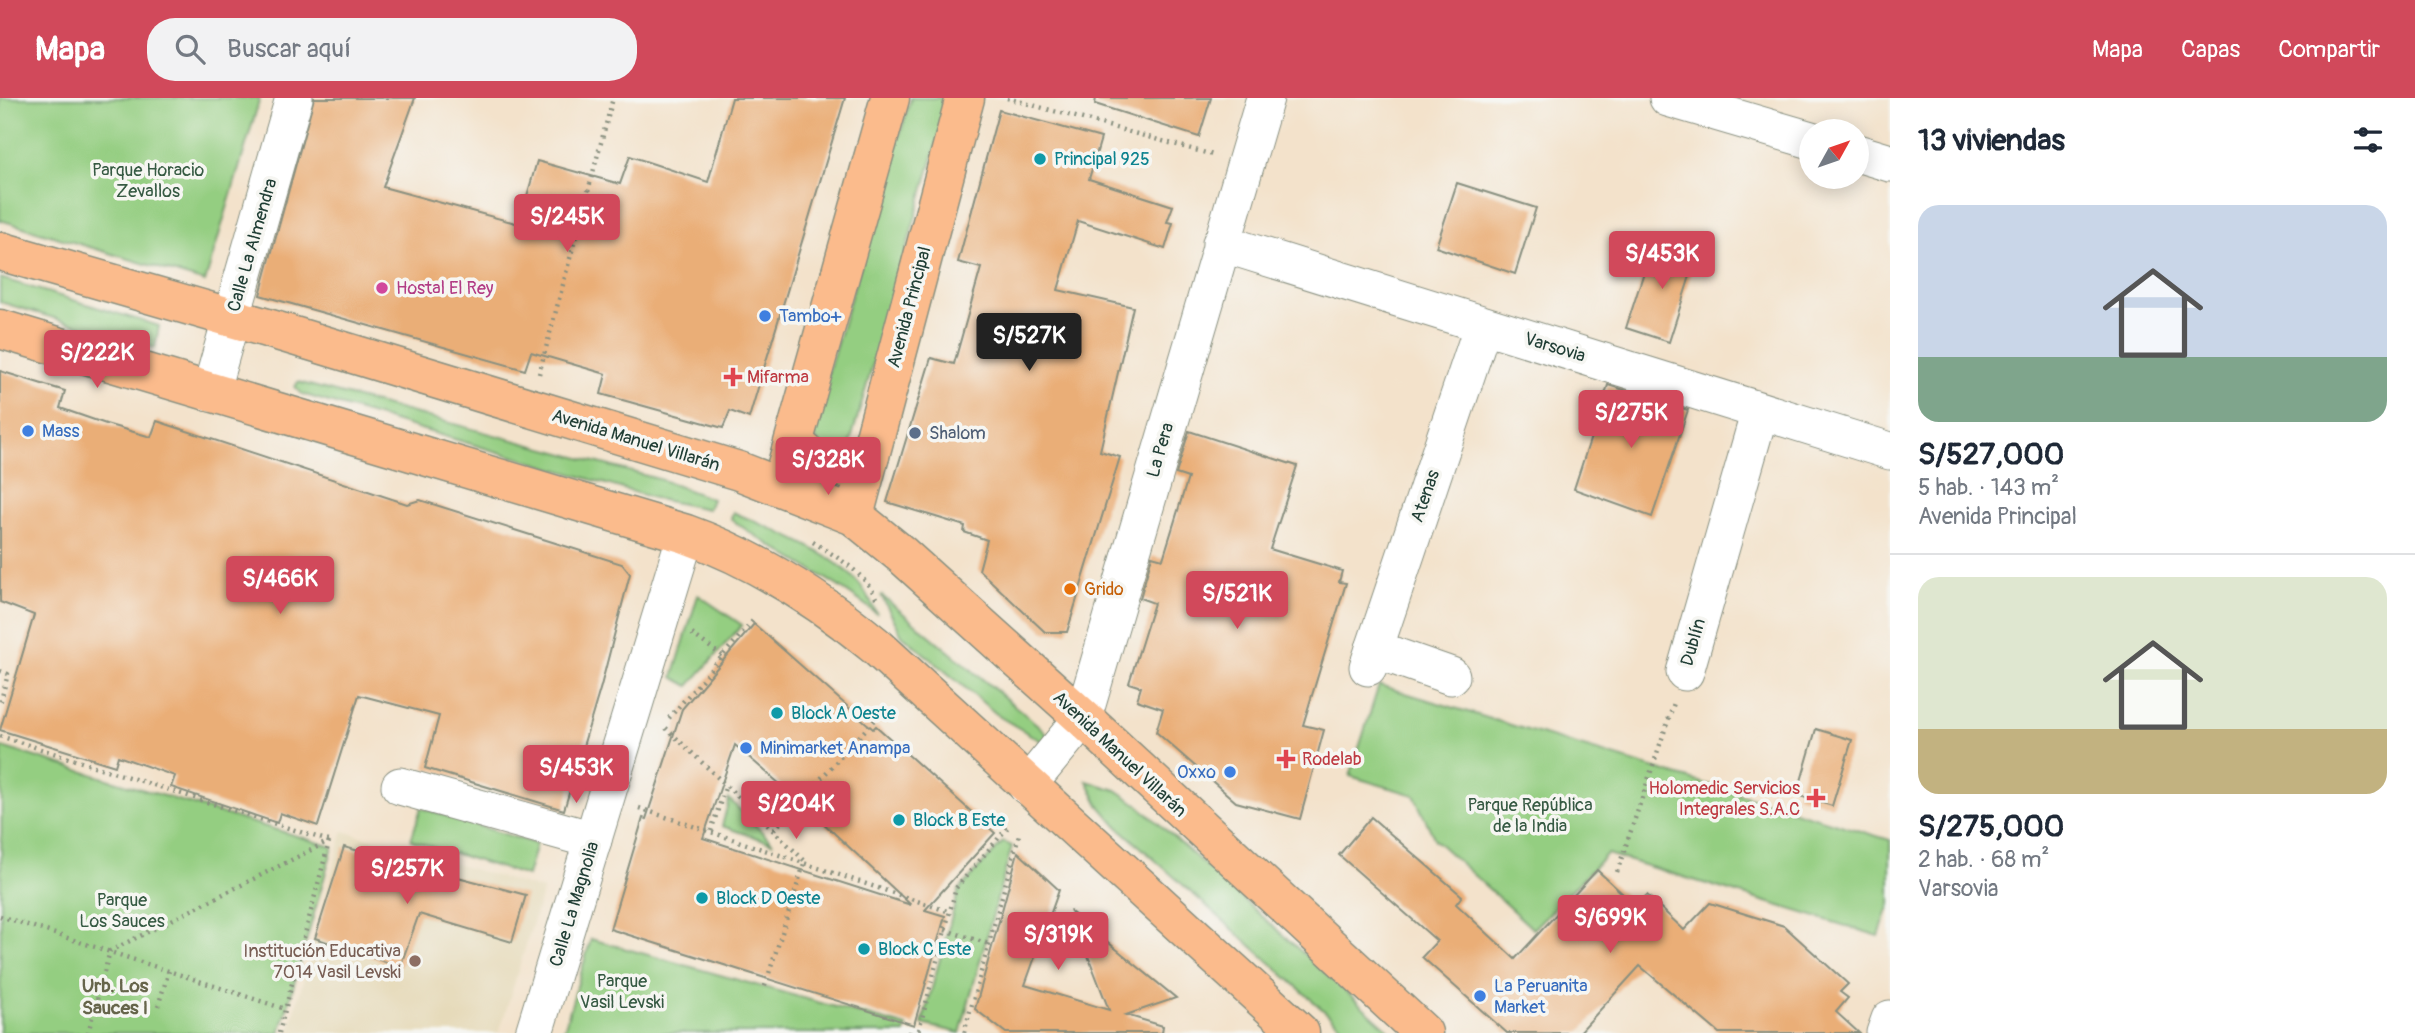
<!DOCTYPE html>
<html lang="es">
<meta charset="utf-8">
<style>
:root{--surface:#fff;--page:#f2f2f3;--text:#1f2937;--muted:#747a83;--line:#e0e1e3;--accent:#d1495b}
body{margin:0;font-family:Pangolin,sans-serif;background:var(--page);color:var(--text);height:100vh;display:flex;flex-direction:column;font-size:26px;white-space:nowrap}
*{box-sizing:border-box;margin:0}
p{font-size:23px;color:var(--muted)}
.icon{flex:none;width:38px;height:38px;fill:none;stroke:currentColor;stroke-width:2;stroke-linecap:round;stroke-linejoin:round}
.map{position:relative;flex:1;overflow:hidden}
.panel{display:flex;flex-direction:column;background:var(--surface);width:525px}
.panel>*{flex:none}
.needle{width:46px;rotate:50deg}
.tools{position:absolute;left:1799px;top:21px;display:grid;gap:14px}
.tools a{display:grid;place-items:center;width:70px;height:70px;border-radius:50%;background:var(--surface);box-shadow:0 4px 18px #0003;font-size:35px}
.price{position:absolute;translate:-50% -60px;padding:0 16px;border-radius:7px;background:var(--accent);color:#fff;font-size:23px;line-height:46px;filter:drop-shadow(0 2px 4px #0008)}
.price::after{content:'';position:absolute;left:50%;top:42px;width:21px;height:16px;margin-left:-10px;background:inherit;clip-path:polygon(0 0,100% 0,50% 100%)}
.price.selected{background:#222;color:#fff}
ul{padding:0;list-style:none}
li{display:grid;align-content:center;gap:14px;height:371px;padding:0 28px}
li+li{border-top:2px solid var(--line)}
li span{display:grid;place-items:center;height:217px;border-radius:21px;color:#555}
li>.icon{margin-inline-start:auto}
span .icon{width:126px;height:126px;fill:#fffc;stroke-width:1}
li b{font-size:30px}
h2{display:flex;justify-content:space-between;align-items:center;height:84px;padding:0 28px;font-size:30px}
header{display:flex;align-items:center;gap:42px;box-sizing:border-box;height:98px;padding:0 35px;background:var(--accent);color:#fff}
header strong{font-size:33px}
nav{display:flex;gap:38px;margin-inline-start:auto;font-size:24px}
.search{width:490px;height:63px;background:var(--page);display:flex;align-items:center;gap:18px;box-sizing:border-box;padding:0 24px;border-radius:28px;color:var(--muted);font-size:26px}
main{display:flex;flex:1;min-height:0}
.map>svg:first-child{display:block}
.built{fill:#e6daba}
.green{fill:#94ce81;stroke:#5a865a;stroke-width:2}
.building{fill:#eaae77;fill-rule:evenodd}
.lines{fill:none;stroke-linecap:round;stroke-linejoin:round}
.minor-casing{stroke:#899080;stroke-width:39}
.major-casing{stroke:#899080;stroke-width:41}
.path{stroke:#899080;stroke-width:4.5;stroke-dasharray:2 5;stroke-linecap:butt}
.minor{stroke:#fff;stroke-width:37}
.major{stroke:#fbbb8c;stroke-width:38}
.culture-dot{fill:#0f9aa8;stroke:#f6f6f2;stroke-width:2.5}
.hotel-dot{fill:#d1479c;stroke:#f6f6f2;stroke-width:2.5}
.shop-dot{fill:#3f7fe0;stroke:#f6f6f2;stroke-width:2.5}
.health-dot{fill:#e0444e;stroke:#f6f6f2;stroke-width:2.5}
.service-dot{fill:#5c6f8a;stroke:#f6f6f2;stroke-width:2.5}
.food-dot{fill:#e8710a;stroke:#f6f6f2;stroke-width:2.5}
.education-dot{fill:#8d6e63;stroke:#f6f6f2;stroke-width:2.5}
.labels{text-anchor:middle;stroke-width:7;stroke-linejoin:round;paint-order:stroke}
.culture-label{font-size:18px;fill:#0d838f;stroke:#f6f6f2;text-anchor:start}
.park-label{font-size:18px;fill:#365a43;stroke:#f6f6f2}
.street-label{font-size:18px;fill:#1f3d34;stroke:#f6f6f2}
.hotel-label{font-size:18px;fill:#b23c85;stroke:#f6f6f2;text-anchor:start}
.shop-label{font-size:18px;fill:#366cbe;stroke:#f6f6f2;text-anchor:start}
.health-label{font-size:18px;fill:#be3a42;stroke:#f6f6f2;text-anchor:start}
.service-label{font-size:18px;fill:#4e5e75;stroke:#f6f6f2;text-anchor:start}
.food-label{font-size:18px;fill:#c56008;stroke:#f6f6f2;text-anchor:start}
.education-label{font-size:18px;fill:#785e54;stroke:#f6f6f2;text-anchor:end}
.neighbourhood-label{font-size:19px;font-weight:bold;fill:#66654b;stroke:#f6f6f2}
</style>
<header>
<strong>Mapa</strong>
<div class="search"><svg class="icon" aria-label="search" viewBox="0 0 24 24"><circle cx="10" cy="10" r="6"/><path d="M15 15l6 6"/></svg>Buscar aquí</div>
<nav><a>Mapa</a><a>Capas</a><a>Compartir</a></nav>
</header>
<main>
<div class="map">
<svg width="1890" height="935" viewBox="0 0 1890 935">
<rect width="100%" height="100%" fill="#f6f6f2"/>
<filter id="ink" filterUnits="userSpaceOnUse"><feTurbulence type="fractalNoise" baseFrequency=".0143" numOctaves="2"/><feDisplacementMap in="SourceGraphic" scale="14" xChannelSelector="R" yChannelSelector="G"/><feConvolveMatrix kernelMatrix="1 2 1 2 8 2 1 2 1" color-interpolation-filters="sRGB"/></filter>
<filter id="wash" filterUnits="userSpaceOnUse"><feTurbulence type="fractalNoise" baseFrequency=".00686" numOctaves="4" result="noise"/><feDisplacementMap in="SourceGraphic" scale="28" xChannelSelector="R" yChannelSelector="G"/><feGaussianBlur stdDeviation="1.57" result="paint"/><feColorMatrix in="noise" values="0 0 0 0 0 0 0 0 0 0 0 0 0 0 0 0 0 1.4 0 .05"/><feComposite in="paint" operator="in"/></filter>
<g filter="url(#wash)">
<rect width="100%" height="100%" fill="#f3e2cb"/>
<path class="built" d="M343 733 543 792 499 935H289Z"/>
<g class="green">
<path d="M0 0H260L205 184 0 122Z"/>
<path d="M911 0H950L846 359 828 365 811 331Z"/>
<path d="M0 180 159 228 155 250 0 204Z"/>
<path d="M298 284 662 382 712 401 708 411 657 401 302 296 295 289Z"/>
<path d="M733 414C773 432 833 453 861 488 867 496 872 507 877 516 832 479 778 456 731 421Z"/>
<path d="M698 497 742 527 689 588 673 579Z"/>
<path d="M881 497 1039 628 1049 639 1043 644 1000 619 902 537Z"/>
<path d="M1379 587 1890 742V806L1879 838 1607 756 1533 831 1435 742 1414 697 1350 678Z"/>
<path d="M2 649 333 749 280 935H0Z"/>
<path d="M1087 683 1116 692 1137 706 1392 935H1349L1117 728 1099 707Z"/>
<path d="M729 701 773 745 722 728Z"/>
<path d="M421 710 536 746 527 778 411 742Z"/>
<path d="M1003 744 1012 748 960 935 922 926 959 792Z"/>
<path d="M591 841 907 929 905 935H563Z"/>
</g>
<g id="blocks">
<g class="building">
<path d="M314 0H415L383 89 519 126 537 63 620 86 630 58 708 84 732 0H845L749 320 730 313 723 330 601 296 606 276 531 254 525 272 260 197Z"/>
<path d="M1096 0H1211L1199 39 1095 6Z"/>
<path d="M999 12 1101 40 1089 81 1173 108 1167 124 1173 125 1165 151 1078 123 1058 192 1133 209 1100 353 1120 359 1067 534H1045L979 472 987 442 964 434 965 428 887 404 931 260 954 266 981 170 958 164Z"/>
<path d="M1457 85 1536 110 1515 176 1436 149Z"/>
<path d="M1654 143 1697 156 1669 244 1626 230Z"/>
<path d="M0 273 65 293 60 310 106 326 151 339 157 323 407 406 420 402 622 466 630 476 601 588 564 712 425 670 439 618 359 597 318 728 280 715 277 725 171 689 175 678 118 658 115 668 0 632 34 517 0 504Z"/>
<path d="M1608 287 1688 312 1652 419 1574 391Z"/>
<path d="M1189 333 1297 368 1270 451 1342 473 1339 484 1346 485 1303 627 1324 632 1300 721 1236 704 1156 634 1163 611 1137 602 1141 589 1129 585 1154 505 1140 500 1152 458 1163 461 1188 380 1176 376Z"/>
<path d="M754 526 873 631 876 628 995 735 925 812 945 818 914 927 610 831 643 720 646 721 682 611ZM735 647 804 707 911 807 703 740Z"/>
<path d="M1816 631 1852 642 1832 708 1797 697Z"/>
<path d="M1371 719 1462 798 1456 806 1515 861 1597 772 1636 808 1647 797 1684 832 1710 805 1784 828 1848 886 1840 894 1848 900 1836 914 1859 935H1719L1640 868 1579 935H1507L1422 859 1437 843 1339 757Z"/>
<path d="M344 749 526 797 512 844 419 816 400 869 315 840Z"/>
<path d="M1018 754 1059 792 1025 887 1109 912 1071 814 1176 900 1126 917 1163 928 1162 935H1006L975 911Z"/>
</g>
</g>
</g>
<g filter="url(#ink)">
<use href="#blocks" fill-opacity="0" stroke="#899080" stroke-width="2"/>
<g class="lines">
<g class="minor-casing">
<g id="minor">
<path d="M1668 0 1811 42"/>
<path d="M1857 55 1890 65"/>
<path d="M1221 145 1890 353"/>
<path d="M210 295 294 0"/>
<path d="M1374 551 1451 578"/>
<path d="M1368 569 1483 227"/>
<path d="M1685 574 1760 313"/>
<path d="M400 688 593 742"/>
<path d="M1027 688 1083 620 1265 0"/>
<path d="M534 935 686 436"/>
<path d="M1885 935 1890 921"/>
</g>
</g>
<g class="major-casing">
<g id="major">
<path d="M0 153 274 232 739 373 854 418 902 457 1083 620 1423 935"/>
<path d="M0 231 686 436C756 461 820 502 877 549L1300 935"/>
<path d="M795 345C820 370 839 379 870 358"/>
<path d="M781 388 890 0"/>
<path d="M854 418 965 0"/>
</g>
</g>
<g class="path">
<path d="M1007 0 1213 57"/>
<path d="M539 276 613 0"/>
<path d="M813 444C838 460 863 473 876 500"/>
<path d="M692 536 725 560"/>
<path d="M0 573 8 576 0 606"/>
<path d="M669 620 755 520"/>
<path d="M666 630 805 763 764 891"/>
<path d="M0 638 329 743"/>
<path d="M639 710 950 814"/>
<path d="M774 732 878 618"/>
<path d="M711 733 726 687"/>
<path d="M1617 774 1674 605"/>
<path d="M0 818 285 911"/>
<path d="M945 832 989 846"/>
<path d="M158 908 169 873"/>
<path d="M919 932 956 790 1008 729"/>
<path d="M88 935 110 853 329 743"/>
<path d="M279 935 329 744"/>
<path d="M909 935 910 929"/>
<path d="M964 935 1019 737"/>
</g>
<use href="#minor" class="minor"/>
<use href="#major" class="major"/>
</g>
</g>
<g class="culture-dot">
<circle cx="1040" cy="61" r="7"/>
<circle cx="777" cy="615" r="7"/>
<circle cx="899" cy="722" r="7"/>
<circle cx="702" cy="800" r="7"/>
<circle cx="864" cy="851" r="7"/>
</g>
<circle class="hotel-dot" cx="382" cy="190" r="7"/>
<g class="shop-dot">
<circle cx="765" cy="218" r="7"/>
<circle cx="28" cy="333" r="7"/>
<circle cx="746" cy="650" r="7"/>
<circle cx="1230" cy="674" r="7"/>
<circle cx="1480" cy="898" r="7"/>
</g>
<g class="health-dot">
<path d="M729.5 268.5h7v7h7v7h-7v7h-7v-7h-7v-7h7z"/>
<path d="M1282.5 650.5h7v7h7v7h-7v7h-7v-7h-7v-7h7z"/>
<path d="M1812.5 689.5h7v7h7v7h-7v7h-7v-7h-7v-7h7z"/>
</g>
<circle class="service-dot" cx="915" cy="335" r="7"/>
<circle class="food-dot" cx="1070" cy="491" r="7"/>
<circle class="education-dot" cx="415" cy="863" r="7"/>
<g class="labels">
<g class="culture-label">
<text x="1054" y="67">Principal 925</text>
<text x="791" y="621">Block A Oeste</text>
<text x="913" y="728">Block B Este</text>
<text x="716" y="806">Block D Oeste</text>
<text x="878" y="857">Block C Este</text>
</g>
<g class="park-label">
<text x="148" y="78">Parque Horacio<tspan x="148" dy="21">Zevallos</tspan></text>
<text x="1530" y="713">Parque República<tspan x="1530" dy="21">de la India</tspan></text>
<text x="122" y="808">Parque<tspan x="122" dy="21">Los Sauces</tspan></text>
<text x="622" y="889">Parque<tspan x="622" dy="21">Vasil Levski</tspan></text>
</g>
<g class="street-label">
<text transform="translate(252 147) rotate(-74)" y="6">Calle La Almendra</text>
<text transform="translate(909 209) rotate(-75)" y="6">Avenida Principal</text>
<text transform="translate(1555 249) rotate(17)" y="6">Varsovia</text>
<text transform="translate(636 342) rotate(17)" y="6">Avenida Manuel Villarán</text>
<text transform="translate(1160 352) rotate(-74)" y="6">La Pera</text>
<text transform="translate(1425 398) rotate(-71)" y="6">Atenas</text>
<text transform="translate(1693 544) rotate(-74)" y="6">Dublín</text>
<text transform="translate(1120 656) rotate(43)" y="6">Avenida Manuel Villarán</text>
<text transform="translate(574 806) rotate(-73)" y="6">Calle La Magnolia</text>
</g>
<g class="hotel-label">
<text x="396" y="196">Hostal El Rey</text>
</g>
<g class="shop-label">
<text x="779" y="224">Tambo+</text>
<text x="42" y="339">Mass</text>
<text x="760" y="656">Minimarket Anampa</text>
<text x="1216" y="680" text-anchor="end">Oxxo</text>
<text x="1494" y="894">La Peruanita<tspan x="1494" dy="21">Market</tspan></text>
</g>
<g class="health-label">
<text x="747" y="285">Mifarma</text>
<text x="1302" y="667">Rodelab</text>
<text x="1800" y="696" text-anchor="end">Holomedic Servicios<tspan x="1800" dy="21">Integrales S.A.C</tspan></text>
</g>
<g class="service-label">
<text x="929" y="341">Shalom</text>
</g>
<g class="food-label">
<text x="1084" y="497">Grido</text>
</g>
<g class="education-label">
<text x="401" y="859">Institución Educativa<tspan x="401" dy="21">7014 Vasil Levski</tspan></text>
</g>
<g class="neighbourhood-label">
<text x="115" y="894">Urb. Los<tspan x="115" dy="22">Sauces I</tspan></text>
</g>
</g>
</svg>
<div class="tools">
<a><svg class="needle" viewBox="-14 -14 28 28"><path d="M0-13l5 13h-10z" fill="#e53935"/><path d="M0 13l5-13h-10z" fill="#747a83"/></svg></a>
</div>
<b class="price" style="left:567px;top:156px">S/245K</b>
<b class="price" style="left:1662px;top:193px">S/453K</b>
<b class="price selected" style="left:1029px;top:275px">S/527K</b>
<b class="price" style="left:97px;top:292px">S/222K</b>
<b class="price" style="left:1631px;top:352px">S/275K</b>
<b class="price" style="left:828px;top:399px">S/328K</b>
<b class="price" style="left:280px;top:518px">S/466K</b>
<b class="price" style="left:1237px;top:533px">S/521K</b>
<b class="price" style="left:576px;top:707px">S/453K</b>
<b class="price" style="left:796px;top:743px">S/204K</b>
<b class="price" style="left:407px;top:808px">S/257K</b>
<b class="price" style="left:1610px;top:857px">S/699K</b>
<b class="price" style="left:1058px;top:874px">S/319K</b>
</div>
<section class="panel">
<h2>13 viviendas<svg class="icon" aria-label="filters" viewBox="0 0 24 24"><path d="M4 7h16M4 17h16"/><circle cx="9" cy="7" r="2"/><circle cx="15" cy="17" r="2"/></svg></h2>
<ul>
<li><span style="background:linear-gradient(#c9d6e8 70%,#7fa58c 0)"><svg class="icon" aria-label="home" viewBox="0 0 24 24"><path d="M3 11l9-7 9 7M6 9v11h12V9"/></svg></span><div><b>S/527,000</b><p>5 hab. · 143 m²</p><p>Avenida Principal</p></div></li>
<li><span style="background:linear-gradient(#dfe7d0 70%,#c2b280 0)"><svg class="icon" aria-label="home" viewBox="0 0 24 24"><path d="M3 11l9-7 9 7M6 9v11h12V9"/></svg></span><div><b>S/275,000</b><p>2 hab. · 68 m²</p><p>Varsovia</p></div></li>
</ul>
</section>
</main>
